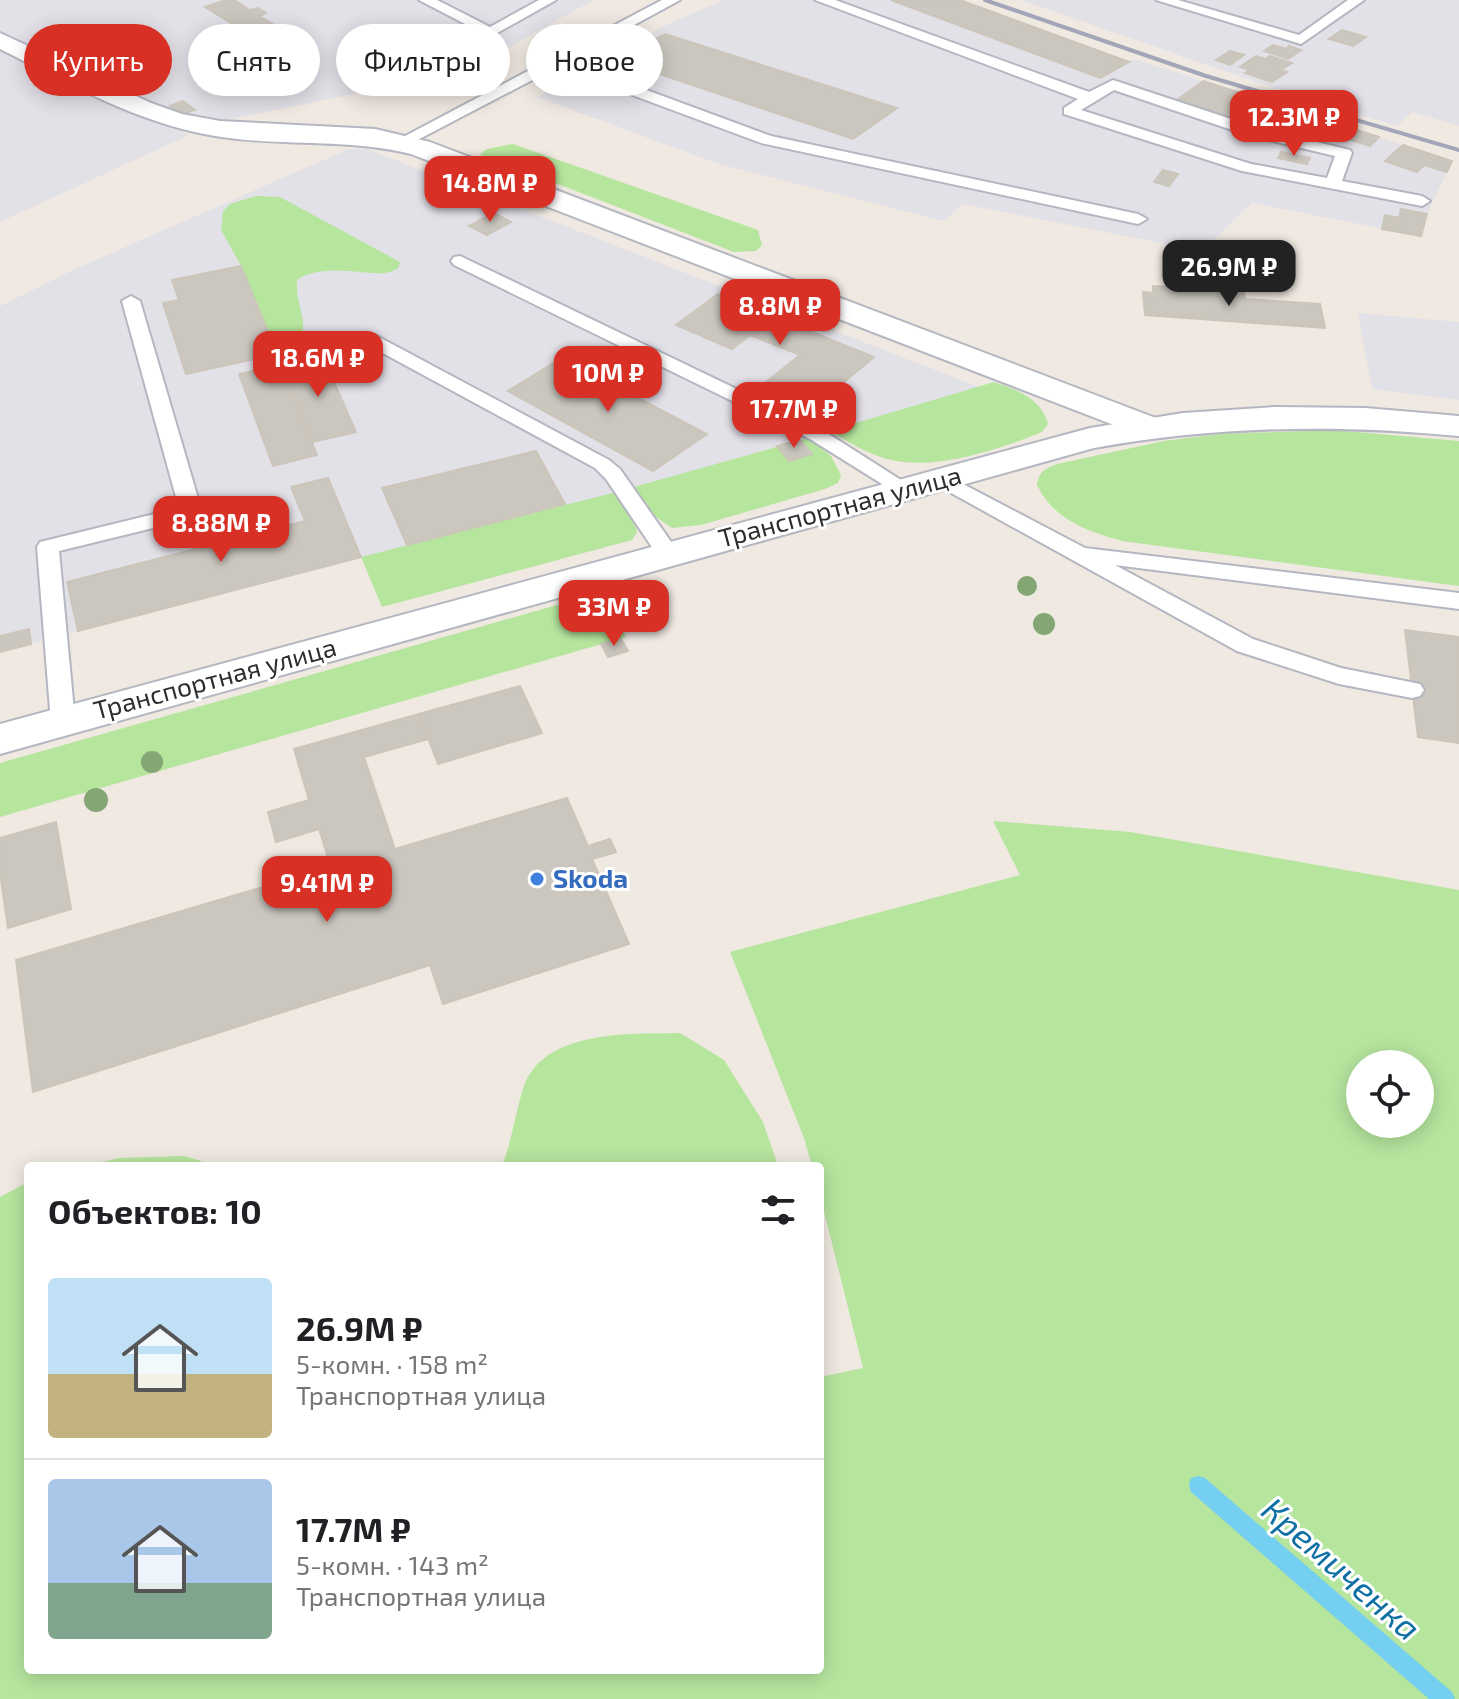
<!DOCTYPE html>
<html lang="ru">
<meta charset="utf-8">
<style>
:root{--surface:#fff;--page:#f2f2f2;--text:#202124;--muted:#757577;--line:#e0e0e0;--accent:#d93025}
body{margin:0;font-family:"Exo 2",sans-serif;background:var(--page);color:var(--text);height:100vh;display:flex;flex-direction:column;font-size:30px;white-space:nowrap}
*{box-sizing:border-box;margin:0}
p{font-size:26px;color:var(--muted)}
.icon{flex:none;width:44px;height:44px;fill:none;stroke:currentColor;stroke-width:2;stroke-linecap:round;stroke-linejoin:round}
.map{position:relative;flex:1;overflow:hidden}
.sheet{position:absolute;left:24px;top:1162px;width:800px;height:512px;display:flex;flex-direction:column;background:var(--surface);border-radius:8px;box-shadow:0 4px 20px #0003}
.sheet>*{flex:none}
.banner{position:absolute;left:24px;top:24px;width:800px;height:72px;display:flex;gap:16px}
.buttons{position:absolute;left:1346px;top:1050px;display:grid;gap:16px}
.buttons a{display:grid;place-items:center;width:88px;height:88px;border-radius:50%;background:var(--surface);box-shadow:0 4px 20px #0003;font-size:40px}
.price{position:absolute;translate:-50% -68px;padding:0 18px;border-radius:16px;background:var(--accent);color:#fff;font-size:26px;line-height:52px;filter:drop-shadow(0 2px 4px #0008)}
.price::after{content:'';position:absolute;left:50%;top:48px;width:24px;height:18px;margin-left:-12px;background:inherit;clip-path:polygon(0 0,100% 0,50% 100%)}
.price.current{background:#222;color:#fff}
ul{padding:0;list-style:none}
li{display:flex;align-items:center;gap:24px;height:200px;padding:0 24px}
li+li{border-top:2px solid var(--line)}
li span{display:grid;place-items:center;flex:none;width:224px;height:160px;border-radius:8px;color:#555}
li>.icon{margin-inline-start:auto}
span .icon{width:96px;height:96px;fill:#fffc;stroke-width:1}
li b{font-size:34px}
h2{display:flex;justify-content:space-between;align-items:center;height:96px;padding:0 24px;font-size:34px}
.tag{padding:0 28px;border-radius:36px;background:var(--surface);box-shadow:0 4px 20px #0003;font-size:28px;line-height:72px}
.tag.current{background:var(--accent);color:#fff}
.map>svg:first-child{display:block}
.industrial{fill:#e3e1e8}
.green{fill:#b6e59e;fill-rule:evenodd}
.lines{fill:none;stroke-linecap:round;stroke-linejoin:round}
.stream{fill:#75cff0;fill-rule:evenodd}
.building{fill:#cbc7bf;stroke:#cbc5ba;stroke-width:2}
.lane-casing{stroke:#b4b7c1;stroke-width:4}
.street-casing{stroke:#b4b7c1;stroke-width:4}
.secondary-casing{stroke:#b4b7c1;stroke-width:4}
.lane{fill:#fff;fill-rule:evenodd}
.street{fill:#fff;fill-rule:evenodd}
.secondary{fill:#fff;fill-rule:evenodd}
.rail{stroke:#a3a6b8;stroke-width:4}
.tree{fill:#84a574}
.shop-dot{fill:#3f7fe0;stroke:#fff;stroke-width:3}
.labels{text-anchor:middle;stroke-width:6;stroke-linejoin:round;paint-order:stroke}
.street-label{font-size:26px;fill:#2e2e2e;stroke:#fff}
.shop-label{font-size:26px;font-weight:bold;fill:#366cbe;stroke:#fff;text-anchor:start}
.near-water-label{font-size:34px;font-style:italic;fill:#0d6fa3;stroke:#fff}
</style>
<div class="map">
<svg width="1459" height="1699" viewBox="0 0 1459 1699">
<rect width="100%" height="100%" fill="#efe9e1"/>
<g class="industrial">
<path d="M0 0H594L478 64 451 74 201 125 152 107 0 34Z"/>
<path d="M723 0H960L1129 61 1134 59 1452 161 1427 214 1421 236 1252 203 1202 251 963 204 944 221 722 165 537 97 664 26Z"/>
<path d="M1021 0H1459V126L1412 112 1397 126 1262 84Z"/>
<path d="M0 45 51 73 189 135 0 222Z"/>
<path d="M349 149H367L979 387 667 479 0 652V306L75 269Z"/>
<path d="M1358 313 1459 322V400L1372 389Z"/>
</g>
<g class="green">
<path d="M513 144 758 230 762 245 756 251 734 252 480 154 487 149Z"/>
<path d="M256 196 280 197 400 262 398 268C379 283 333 259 298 279 290 302 328 349 272 344L241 266 221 230 223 211 230 204Z"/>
<path d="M994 382C1017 390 1041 398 1048 424L1042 432C1002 448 947 467 903 462 875 459 852 444 829 431Z"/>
<path d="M1334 430 1459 441V586L1122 541C1087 531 1054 520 1037 485 1039 471 1045 469 1057 464L1164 441 1220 434Z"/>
<path d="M808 438 831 456 841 475 838 483 825 489 701 525 672 528 653 515 634 487Z"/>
<path d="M616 492 635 522 637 532 632 540 382 607 361 557Z"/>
<path d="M575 603C599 607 614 616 626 637L0 817V763L557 605Z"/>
<path d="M993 821 1130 832 1459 890V1699H0V1197L28 1182V1670H820V1377L863 1368 820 1195V1166H812L804 1138 730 952 1020 875ZM1360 1064H1420V1124H1360Z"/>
<path d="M680 1033 724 1060 763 1122 778 1166H502C512 1140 515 1114 523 1089 542 1029 630 1034 680 1033Z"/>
<path d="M184 1156 218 1166H85L119 1158Z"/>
</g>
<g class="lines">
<path class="stream" d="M1198 1476 1205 1478 1452 1692 1455 1699H1429L1191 1492 1189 1485 1191 1478Z"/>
</g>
<g class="building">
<path d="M226 0H234L250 10 258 8 266 13 259 16 276 26 249 34 205 7Z"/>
<path d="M891 0H960L1129 62 1100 78Z"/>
<path d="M1342 30 1366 37 1353 46 1329 39Z"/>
<path d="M665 34 897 108 853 139 618 60Z"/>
<path d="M261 42 272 49 258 53 247 46Z"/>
<path d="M1273 45 1286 49 1289 46 1301 50 1288 59 1264 51Z"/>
<path d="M1230 51 1244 55 1230 65 1216 60Z"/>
<path d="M1256 56 1265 59 1270 56 1292 63 1281 70 1287 72 1272 82 1245 73 1250 70 1240 67Z"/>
<path d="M609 57 618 60 599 71 589 68Z"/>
<path d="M1203 81 1281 106 1256 126 1177 100Z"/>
<path d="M183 101 195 110 183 114 170 106Z"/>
<path d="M1281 106 1379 137 1370 146 1321 130 1310 139 1259 122Z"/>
<path d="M1403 145 1452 161 1447 172 1424 165 1417 172 1385 161Z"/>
<path d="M1281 152 1310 158 1307 164 1278 158Z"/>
<path d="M1163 170 1178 174 1169 186 1154 182Z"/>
<path d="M1401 209 1427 214 1421 236 1382 229 1385 215 1399 218Z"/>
<path d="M494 213 511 222 487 235 469 226Z"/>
<path d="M241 266 277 354 186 374 163 303 179 300 172 280Z"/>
<path d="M1153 286 1244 292 1245 299 1320 304 1325 328 1145 315 1143 292 1153 293Z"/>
<path d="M718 294 874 357 816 405 765 383 800 355 750 335 732 349 676 325Z"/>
<path d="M322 355 356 432 312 442 281 365Z"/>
<path d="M562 358 707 434 653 471 508 391Z"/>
<path d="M281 365 317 455 273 466 239 374Z"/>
<path d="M800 440 812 454 789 461 777 446Z"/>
<path d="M536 451 565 504 407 545 382 488Z"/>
<path d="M328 478 361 557 78 631 67 582 305 521 291 487Z"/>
<path d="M29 629 31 644 0 652V636Z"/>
<path d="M1405 630 1459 637V743L1418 737Z"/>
<path d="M621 639 628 651 608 657 601 644Z"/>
<path d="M520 686 542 733 438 764 419 714Z"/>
<path d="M419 714 428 739 364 757 395 849 567 798 588 846 610 839 616 852 592 859 629 944 443 1004 430 965 33 1092 16 960 331 867 319 829 276 842 268 812 309 800 294 749Z"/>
<path d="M56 822 71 909 8 928 0 873V838Z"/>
</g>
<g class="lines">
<g class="lane-casing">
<g id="lane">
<path d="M419 0H437L490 27 539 0H556L490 37Z"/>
<path d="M662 0H680L568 61 771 136 1138 214 1147 219 1138 224 761 143 557 67 406 146 400 148 392 143Z"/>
<path d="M815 0H835L1089 92 1113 80 1258 128 1350 150 1352 153 1342 181 1422 196 1430 201 1422 206 1242 171 1064 114V108L1078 99ZM1114 90 1247 135 1335 156 1327 178 1251 164 1081 110Z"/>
<path d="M1156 0H1178L1299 35 1348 0H1364L1301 44Z"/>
<path d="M460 256 824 431 915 489 905 496 898 494 810 439 454 265 451 261 454 257Z"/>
<path d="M131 296 140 301 202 512 198 517 59 551 75 722 72 728 63 731 54 728 51 722 37 547 40 542 179 508 122 301Z"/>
<path d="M375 335 609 460 620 469 676 549 679 554 676 559H660L606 479 595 468 368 345 366 341Z"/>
<path d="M942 473 1085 548 1459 593V609L1115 565 1253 639 1341 668 1420 684 1424 690 1420 696 1412 698 1339 684 1237 651 935 484 932 479Z"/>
</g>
</g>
<g class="street-casing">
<path id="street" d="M0 33 151 103 182 114 220 121 375 129 430 142 1161 420 1166 427 1161 434 1149 437 1137 434 411 154C346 138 280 147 215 136 137 123 70 84 0 49Z"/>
</g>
<g class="secondary-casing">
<path id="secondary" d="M1274 407 1365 408 1459 416V436C1335 424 1216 426 1094 448L0 754V724L1090 428 1183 413Z"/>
</g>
<use href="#lane" class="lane"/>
<use href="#street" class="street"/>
<use href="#secondary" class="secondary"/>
<path class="rail" d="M985 0 1206 76 1459 150"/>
</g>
<g class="tree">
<circle cx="1027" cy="586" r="10"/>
<circle cx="1044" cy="624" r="11"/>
<circle cx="152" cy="762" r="11"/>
<circle cx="96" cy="800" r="12"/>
</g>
<circle class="shop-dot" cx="537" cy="879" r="8"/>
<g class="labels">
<g class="street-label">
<text transform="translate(840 507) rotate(-15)" y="9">Транспортная улица</text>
<text transform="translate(215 679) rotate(-15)" y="9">Транспортная улица</text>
</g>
<g class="shop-label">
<text x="553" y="888">Skoda</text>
</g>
<g class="near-water-label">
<text transform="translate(1341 1569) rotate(41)" y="12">Кремиченка</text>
</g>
</g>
</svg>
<div class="buttons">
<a><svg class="icon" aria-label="locate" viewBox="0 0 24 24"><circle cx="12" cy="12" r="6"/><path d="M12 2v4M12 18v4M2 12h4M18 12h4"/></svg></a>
</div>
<b class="price" style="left:1294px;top:158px">12.3M ₽</b>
<b class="price" style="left:490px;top:224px">14.8M ₽</b>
<b class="price current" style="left:1229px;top:308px">26.9M ₽</b>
<b class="price" style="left:780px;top:347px">8.8M ₽</b>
<b class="price" style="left:318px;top:399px">18.6M ₽</b>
<b class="price" style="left:608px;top:414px">10M ₽</b>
<b class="price" style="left:794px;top:450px">17.7M ₽</b>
<b class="price" style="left:221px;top:564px">8.88M ₽</b>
<b class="price" style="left:614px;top:648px">33M ₽</b>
<b class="price" style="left:327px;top:924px">9.41M ₽</b>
<div class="banner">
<a class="tag current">Купить</a>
<a class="tag">Снять</a>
<a class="tag">Фильтры</a>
<a class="tag">Новое</a>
</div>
<section class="sheet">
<h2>Объектов: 10<svg class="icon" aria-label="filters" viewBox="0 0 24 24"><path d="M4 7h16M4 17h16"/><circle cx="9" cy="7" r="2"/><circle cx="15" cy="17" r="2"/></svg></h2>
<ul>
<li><span style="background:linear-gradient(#bfe0f5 60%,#c2b280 0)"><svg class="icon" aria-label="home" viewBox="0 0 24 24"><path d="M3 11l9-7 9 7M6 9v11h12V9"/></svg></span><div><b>26.9M ₽</b><p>5-комн. · 158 m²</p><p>Транспортная улица</p></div></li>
<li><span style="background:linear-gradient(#a9c7e8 65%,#7fa58c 0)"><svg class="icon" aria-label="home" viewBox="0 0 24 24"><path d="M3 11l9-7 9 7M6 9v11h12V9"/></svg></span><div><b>17.7M ₽</b><p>5-комн. · 143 m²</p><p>Транспортная улица</p></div></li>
</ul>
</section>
</div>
